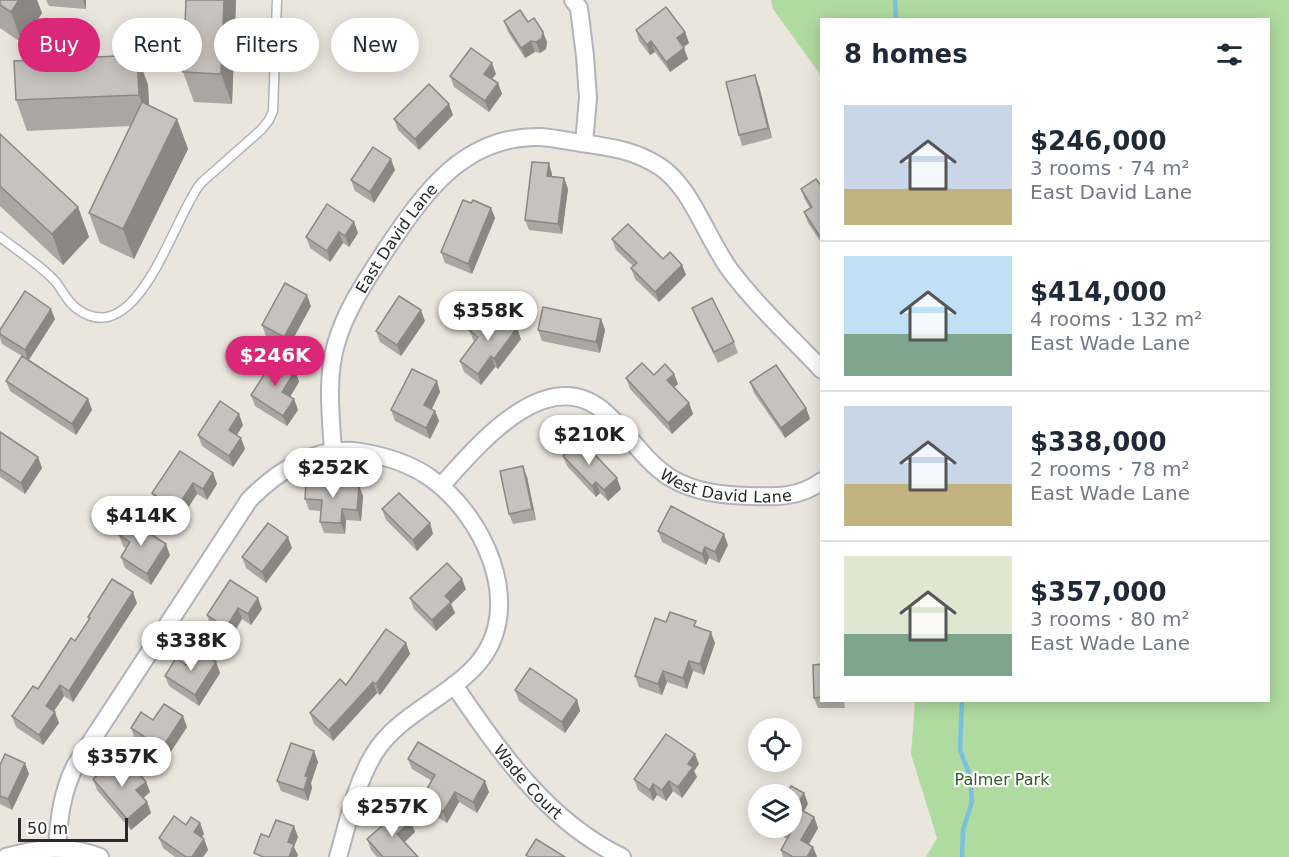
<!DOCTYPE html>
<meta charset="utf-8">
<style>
:root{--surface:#fff;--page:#f6f6f7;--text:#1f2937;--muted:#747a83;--line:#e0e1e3;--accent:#db2777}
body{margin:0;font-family:"DejaVu Sans",sans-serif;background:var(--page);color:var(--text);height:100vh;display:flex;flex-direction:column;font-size:22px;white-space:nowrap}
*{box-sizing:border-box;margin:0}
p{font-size:20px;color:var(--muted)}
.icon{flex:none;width:33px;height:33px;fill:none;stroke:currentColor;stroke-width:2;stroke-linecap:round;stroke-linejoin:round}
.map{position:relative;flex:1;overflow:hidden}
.drawer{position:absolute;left:820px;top:18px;width:450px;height:684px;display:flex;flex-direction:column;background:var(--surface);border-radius:0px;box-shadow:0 3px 15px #0003}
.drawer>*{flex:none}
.guide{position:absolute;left:18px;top:18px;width:570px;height:54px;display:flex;gap:12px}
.fabs{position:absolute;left:748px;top:718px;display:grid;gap:12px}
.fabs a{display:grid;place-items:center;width:54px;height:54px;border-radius:50%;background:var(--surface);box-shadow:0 3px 15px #0003;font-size:30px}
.scale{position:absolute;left:18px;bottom:15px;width:110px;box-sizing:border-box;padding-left:6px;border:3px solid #2a2a2a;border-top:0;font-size:16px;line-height:21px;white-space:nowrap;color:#2a2a2a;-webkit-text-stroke:4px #fff;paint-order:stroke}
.price{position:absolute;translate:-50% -51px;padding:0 14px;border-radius:21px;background:#fff;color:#222;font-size:20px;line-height:39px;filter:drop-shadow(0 2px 3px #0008)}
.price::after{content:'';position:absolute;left:50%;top:36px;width:18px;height:14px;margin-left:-9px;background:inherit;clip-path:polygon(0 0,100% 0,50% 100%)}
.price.current{background:var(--accent);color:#fff}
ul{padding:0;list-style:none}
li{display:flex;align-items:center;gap:18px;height:150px;padding:0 24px}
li+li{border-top:2px solid var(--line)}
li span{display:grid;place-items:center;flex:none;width:168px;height:120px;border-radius:0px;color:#555}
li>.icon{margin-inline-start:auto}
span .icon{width:72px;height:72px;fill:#fffc;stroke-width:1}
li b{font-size:26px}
h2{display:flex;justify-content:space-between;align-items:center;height:72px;padding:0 24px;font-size:26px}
.tag{padding:0 21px;border-radius:27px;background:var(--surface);box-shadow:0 3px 15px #0003;font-size:21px;line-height:54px}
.tag.current{background:var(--accent);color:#fff}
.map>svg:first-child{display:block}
.green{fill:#afdba0}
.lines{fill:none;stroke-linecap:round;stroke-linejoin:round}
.stream{stroke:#7cbee0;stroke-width:4.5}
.lane-casing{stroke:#b1b2bc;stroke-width:11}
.street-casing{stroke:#b1b2bc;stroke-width:20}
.lane{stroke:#fff;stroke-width:8}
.street{stroke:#fff;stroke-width:16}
.wall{fill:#aaa7a3}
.shaded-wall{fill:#8b8884}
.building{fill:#c6c2bd;stroke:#8b8884;stroke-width:1.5}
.labels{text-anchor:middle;stroke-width:4.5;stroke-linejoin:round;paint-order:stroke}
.street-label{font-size:16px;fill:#2a2a2a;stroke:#fff}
.park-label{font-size:16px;fill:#2a5e22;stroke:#fff}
</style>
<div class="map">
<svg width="1289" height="857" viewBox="0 0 1289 857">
<rect width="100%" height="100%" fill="#eae6dd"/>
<path class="green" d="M771 0H1289V857H926L937 838 911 754 915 701 1269 700V20H822V77L773 9Z"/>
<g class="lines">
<g class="stream">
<path d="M895 0 896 20"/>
<path d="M962 857 963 830 972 802 970 776 960 750 962 700"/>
</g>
<g class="lane-casing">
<path id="lane" d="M0 237C17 250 35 262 50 276 61 285 65 300 76 308 138 355 174 215 201 183L261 130 269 120 273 111 277 0"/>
</g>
<g class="street-casing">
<g id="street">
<path d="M573 0 579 8 585 56 588 98 584 143"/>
<path id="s1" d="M333 452C331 417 326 379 336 344 346 309 367 279 387 248 425 192 464 135 541 137 554 138 568 141 581 143 610 147 634 150 659 166 691 186 707 239 730 270 757 306 791 337 822 370"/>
<path id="s2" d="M441 486C478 445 549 358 608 415 629 435 645 461 669 477 694 492 720 495 748 496 775 497 799 498 822 481"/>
<path id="s3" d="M454 685C500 752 547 821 622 857"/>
<path d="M57 847C59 818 62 792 75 766L249 500C278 470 318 445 361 452 385 456 409 463 429 477 483 514 526 605 479 662 449 698 398 714 374 754 355 785 348 823 338 857"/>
<path d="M6 857C38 848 68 844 100 857"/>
</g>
</g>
<use href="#lane" class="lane"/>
<use href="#street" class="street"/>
</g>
<g class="wall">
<path d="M0 0H37L42 13 22 43 0 28Z"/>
<path d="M46 0H86V9L49 6Z"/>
<path d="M236 0 232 104 194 102 183 72Z"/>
<path d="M504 21 528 22 547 42 546 49 540 53 535 52 525 58 508 32Z"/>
<path d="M636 30 685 32 689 43 683 47 688 59 670 72 655 52 650 55 639 41Z"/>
<path d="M40 32 75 43V55L67 54V58L137 55 148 85 149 105 177 119 188 149 134 259 100 243 89 213 131 126 27 131 16 100 41 59 40 55Z"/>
<path d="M496 74 492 79 498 83 502 94 489 112 454 87 450 76Z"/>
<path d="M759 86 772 138 742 146 739 135Z"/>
<path d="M453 115 419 150 398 130 394 119Z"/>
<path d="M0 134 78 207 89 237 63 265 0 206Z"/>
<path d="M395 170 374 203 355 191 351 180Z"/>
<path d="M552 174V177L564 178 568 189 562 234 529 230 525 220Z"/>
<path d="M822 187V244L808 223 804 212 810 208 805 200 801 189Z"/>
<path d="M471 203 491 208 495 218 472 274 445 263 441 252Z"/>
<path d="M354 222 358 233 349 247 343 243 330 262 310 248 306 237Z"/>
<path d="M612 239 663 259 682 265 686 275 659 302 635 279 631 268 633 266 616 250Z"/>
<path d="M311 306 288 348 266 336 262 325Z"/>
<path d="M692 308 734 342 738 353 718 363 696 319Z"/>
<path d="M55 319 29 360 88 399 92 410 76 435 10 391 6 381 22 356 2 344 0 338V330Z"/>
<path d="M601 319 605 330 600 353 542 341 538 330Z"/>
<path d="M425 321 401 356 380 342 376 331Z"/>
<path d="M484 326 521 339 498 369 495 367 481 385 464 372 460 361 474 342 469 330Z"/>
<path d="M295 371 299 382 290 397 294 399 298 410 287 426 255 406 251 395Z"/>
<path d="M674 374 678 384 674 387 689 403 693 414 672 434 630 389 626 378Z"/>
<path d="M437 381 440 392 432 409 435 411 439 421 430 439 395 421 391 410Z"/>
<path d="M750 382 806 408 810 419 785 438 754 393Z"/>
<path d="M243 425 237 435 241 438 245 449 233 467 202 446 198 435Z"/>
<path d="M0 432 38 457 42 468 25 494 0 477Z"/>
<path d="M563 456 621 489 608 501 600 493 596 497 567 466Z"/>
<path d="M213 473 217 484 207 500 197 494 180 520 156 504 152 493Z"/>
<path d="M527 477 536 520 513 524 509 514Z"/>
<path d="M359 486 363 496 361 521 346 520 345 534 324 533 320 522 321 511 309 510 305 499Z"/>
<path d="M382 509 430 523 433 534 417 551 386 520Z"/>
<path d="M658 531 728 545 719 563 709 558 706 565 662 542Z"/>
<path d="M119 535 170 555 151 585 125 568 121 557 126 548 123 546Z"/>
<path d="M292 548 266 583 246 568 242 557Z"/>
<path d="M230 580 262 609 251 625 242 619 230 639 211 626 207 615Z"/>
<path d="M466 589 451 604 455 613 436 631 414 609 410 598Z"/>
<path d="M137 603 73 702 64 696 54 711 59 723 43 745 16 727 12 716 38 689 75 641 89 619 88 617Z"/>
<path d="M666 622 698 627 715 643 704 675 693 671 687 689 667 682 662 695 639 687 635 676Z"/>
<path d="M406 643 410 654 380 695 377 693 333 741 314 724 310 713 346 685Z"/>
<path d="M216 662 220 673 199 706 169 686 165 676 186 665Z"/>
<path d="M822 664V700H844L845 708H818L814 698Z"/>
<path d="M515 690 577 700 580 711 565 733 519 701Z"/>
<path d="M187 727 166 759 135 739 131 728Z"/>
<path d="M314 751 318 762 311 783 312 788 308 801 281 791 277 781Z"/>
<path d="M408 759 489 792 477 813 459 802 447 823 425 810 421 799 432 781 412 769Z"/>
<path d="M699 764 694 771 697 777 682 798 673 791 666 801 657 795 653 801 638 790 634 779Z"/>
<path d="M0 765 29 774 12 810 0 804Z"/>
<path d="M129 775 146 782 150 792 143 798 147 802 151 813 131 830 97 790 93 779Z"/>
<path d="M804 793 808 804 804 811 814 817 818 828 809 844 813 847 817 857H783L781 850 787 839 776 832 774 828H792Z"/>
<path d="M200 823 204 834 202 837 204 839 208 850 203 857H175L163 848 159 838 186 825Z"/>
<path d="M415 832 405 842 418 857H377L371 850 367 839Z"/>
</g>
<g class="shaded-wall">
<path d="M19 0H37L42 13 22 43 11 12Z"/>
<path d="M83 0H86V9Z"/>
<path d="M224 0H236L232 104 221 74Z"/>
<path d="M71 32 75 43V55L71 44Z"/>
<path d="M543 32 547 42 546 49 540 53 536 42Z"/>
<path d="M685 32 689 43 681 49 677 38Z"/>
<path d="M531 41 535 52 525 58 521 48Z"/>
<path d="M651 41 655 52 650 55 647 45Z"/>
<path d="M63 44 67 54 68 66 64 55Z"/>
<path d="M684 48 688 59 670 72 666 62Z"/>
<path d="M137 55 148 85 150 125 139 95Z"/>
<path d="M492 63 496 74 488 84 484 74Z"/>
<path d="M755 75 759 86 772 138 768 128Z"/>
<path d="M498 83 502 94 489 112 485 101Z"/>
<path d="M449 104 453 115 419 150 415 139Z"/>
<path d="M177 119 188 149 134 259 123 229Z"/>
<path d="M391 159 395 170 374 203 370 192Z"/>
<path d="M549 163 552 174 551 187 547 176Z"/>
<path d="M564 178 568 189 562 234 558 224Z"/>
<path d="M78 207 89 237 63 265 52 234Z"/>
<path d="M491 208 495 218 472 274 468 264Z"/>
<path d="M354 222 358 233 349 247 345 236Z"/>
<path d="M339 232 343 243 330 262 327 251Z"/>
<path d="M682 265 686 275 659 302 655 292Z"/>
<path d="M307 295 311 306 288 348 284 337Z"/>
<path d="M51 309 55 319 28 361 25 350Z"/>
<path d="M421 310 425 321 401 356 397 345Z"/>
<path d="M601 319 605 330 600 353 596 342Z"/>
<path d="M517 328 521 339 498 369 494 359Z"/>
<path d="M491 356 495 367 481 385 478 374Z"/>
<path d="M295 371 299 382 286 403 282 392Z"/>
<path d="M674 374 678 384 671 390 667 380Z"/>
<path d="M437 381 440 392 428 416 424 405Z"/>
<path d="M88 399 92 410 76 435 72 424Z"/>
<path d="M294 399 298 410 287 426 283 416Z"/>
<path d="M689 403 693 414 672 434 668 423Z"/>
<path d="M806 408 810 419 785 438 781 428Z"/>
<path d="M435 411 439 421 430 439 426 428Z"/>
<path d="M239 414 243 425 233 441 229 430Z"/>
<path d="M241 438 245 449 233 467 229 456Z"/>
<path d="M38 457 42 468 25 494 21 483Z"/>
<path d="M523 466 527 477 536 520 532 509Z"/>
<path d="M213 473 217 484 207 500 203 489Z"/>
<path d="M617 478 621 489 608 501 604 490Z"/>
<path d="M596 482 600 493 596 497 592 486Z"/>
<path d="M193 483 197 494 180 520 176 509Z"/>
<path d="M359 486 363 496 361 521 357 510Z"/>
<path d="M342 509 346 520 345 534 341 523Z"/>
<path d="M430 523 433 534 417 551 413 540Z"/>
<path d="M724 534 728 545 719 563 715 552Z"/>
<path d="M288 537 292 548 266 583 262 572Z"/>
<path d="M166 544 170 555 151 585 147 574Z"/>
<path d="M705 547 709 558 706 565 702 554Z"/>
<path d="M462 579 466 589 451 604 455 613 436 631 432 620 445 596Z"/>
<path d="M133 592 137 603 73 702 69 691Z"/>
<path d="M258 598 262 609 251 625 248 614Z"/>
<path d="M238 608 242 619 230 639 226 628Z"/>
<path d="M711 632 715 643 704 675 700 664Z"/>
<path d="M406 643 410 654 380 695 376 684Z"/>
<path d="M689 661 693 671 687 689 683 678Z"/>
<path d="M216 662 220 673 199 706 195 695Z"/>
<path d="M663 671 667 682 662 695 658 684Z"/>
<path d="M373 682 377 693 333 741 329 730Z"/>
<path d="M60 685 64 696 50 717 46 706Z"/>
<path d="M577 700 580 711 565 733 562 722Z"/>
<path d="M55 712 59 723 43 745 39 735Z"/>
<path d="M183 716 187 727 166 759 162 748Z"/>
<path d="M314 751 318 762 311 783 312 788 308 801 304 790 305 776Z"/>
<path d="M695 754 699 764 694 771 697 777 682 798 678 787 688 764Z"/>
<path d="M25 763 29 774 12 810 8 799Z"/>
<path d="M485 781 489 792 477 813 473 802Z"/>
<path d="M669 781 673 791 666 801 662 790Z"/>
<path d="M146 782 150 792 140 801 136 790Z"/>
<path d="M653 784 657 795 653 801 650 790Z"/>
<path d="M455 792 459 802 447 823 443 812Z"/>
<path d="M804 793 808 804 800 817 796 807Z"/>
<path d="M147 802 151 813 131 830 127 819Z"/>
<path d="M814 817 818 828 805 851 801 840Z"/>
<path d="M411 821 415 832 401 845 397 834Z"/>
<path d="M200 823 204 834 198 843 194 832Z"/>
<path d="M294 826 298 837 294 847 298 855 297 857H289L288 842Z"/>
<path d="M204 839 208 850 203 857H192Z"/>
<path d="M813 847 817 857H807Z"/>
</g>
<g class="building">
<path d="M0 0H19L11 12 0 5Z"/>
<path d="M186 0H224L221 74 183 72Z"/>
<path d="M666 7 685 32 677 38 684 48 666 62 651 41 647 45 636 30Z"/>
<path d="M520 10 528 22 534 18 543 32 542 38 536 42 531 41 521 48 504 21Z"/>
<path d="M40 32H71V44H63L64 55H40Z"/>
<path d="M471 48 492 63 484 74 498 83 485 101 450 76Z"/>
<path d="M137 55 139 95 16 100 14 61Z"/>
<path d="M755 75 768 128 739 135 726 82Z"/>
<path d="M429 84 449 104 415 139 394 119Z"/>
<path d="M142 102 177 119 123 229 89 213Z"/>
<path d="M0 134 78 207 52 234 0 186Z"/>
<path d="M373 147 391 159 370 192 351 180Z"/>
<path d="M532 162 549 163 547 176 564 178 558 224 525 220Z"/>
<path d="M816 179 822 187 821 238 804 212 812 207 801 189Z"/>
<path d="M463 200 471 203 473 200 491 208 468 264 441 252Z"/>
<path d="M327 204 354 222 345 236 339 232 327 251 306 237Z"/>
<path d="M628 224 663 259 670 252 682 265 655 292 631 268 637 263 612 239Z"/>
<path d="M285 283 307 295 284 337 262 325Z"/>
<path d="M25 291 51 309 25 350 0 334V330Z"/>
<path d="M399 296 421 310 397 345 376 331Z"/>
<path d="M712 298 734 342 714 352 692 308Z"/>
<path d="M543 307 601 319 596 342 538 330Z"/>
<path d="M494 312 517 328 494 359 491 356 478 374 460 361 478 337 469 330 477 321 484 326Z"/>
<path d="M22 356 88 399 72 424 6 381Z"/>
<path d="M275 358 295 371 282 392 294 399 283 416 251 395Z"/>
<path d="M642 363 654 375 665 364 674 374 667 380 689 403 668 423 626 378Z"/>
<path d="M776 365 806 408 781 428 750 382Z"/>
<path d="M412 369 437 381 424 405 435 411 426 428 391 410Z"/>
<path d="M220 401 239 414 229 430 241 438 229 456 198 435Z"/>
<path d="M0 432 38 457 21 483 0 469Z"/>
<path d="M580 439 617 478 604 490 596 482 592 486 563 456Z"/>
<path d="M180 451 213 473 203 489 193 483 176 509 152 493Z"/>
<path d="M523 466 532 509 509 514 500 471Z"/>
<path d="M306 481 359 486 357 510 342 509 341 523 320 522 322 500 305 499Z"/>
<path d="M399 493 430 523 413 540 382 509Z"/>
<path d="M671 506 724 534 715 552 705 547 702 554 658 531Z"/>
<path d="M129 520 166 544 147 574 121 557 130 542 119 535Z"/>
<path d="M268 523 288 537 262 572 242 557Z"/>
<path d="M447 563 462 579 445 596 451 602 432 620 410 598Z"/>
<path d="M112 579 133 592 69 691 60 685 46 706 55 712 39 735 12 716 33 686 38 689 71 638 75 641 90 618 88 617Z"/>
<path d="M230 580 258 598 248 614 238 608 226 628 207 615Z"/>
<path d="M670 612 696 621 694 626 711 632 700 664 689 661 683 678 663 671 658 684 635 676 655 618 666 622Z"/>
<path d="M386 629 406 643 376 684 373 682 329 730 310 713 340 679 346 685Z"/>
<path d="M196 649 216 662 195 695 165 676 176 658 186 665Z"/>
<path d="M822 664V697L814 698 813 665Z"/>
<path d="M530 668 577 700 562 722 515 690Z"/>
<path d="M164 704 183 716 162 748 131 728 141 712 153 720Z"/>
<path d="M666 734 695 754 688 764 693 767 678 787 669 781 662 790 653 784 650 790 634 779Z"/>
<path d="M418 742 485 781 473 802 455 792 443 812 421 799 435 775 408 759Z"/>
<path d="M291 743 314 751 305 776 308 777 304 790 277 781Z"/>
<path d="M5 754 25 763 8 799 0 796V765Z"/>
<path d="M116 759 129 775 135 769 146 782 136 790 147 802 127 819 93 779Z"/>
<path d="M791 786 804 793 796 807 814 817 801 840 813 847 807 857H793L781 850 791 832 783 828H792V795H786Z"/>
<path d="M401 809 411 821 397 834 418 857H383L367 839Z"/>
<path d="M174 816 186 825 191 817 200 823 194 832 204 839 192 857H186L159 838Z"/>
<path d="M276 820 294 826 288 842 294 844 289 857H263L254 853 261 834 269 837Z"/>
<path d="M536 839 565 857H529L526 855Z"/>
</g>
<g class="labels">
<g class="street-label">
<text dy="6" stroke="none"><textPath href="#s1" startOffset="231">East David Lane</textPath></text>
<text dy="6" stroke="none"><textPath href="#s2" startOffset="351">West David Lane</textPath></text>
<text dy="6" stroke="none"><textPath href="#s3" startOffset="122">Wade Court</textPath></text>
</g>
<g class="park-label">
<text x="1002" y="785">Palmer Park</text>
</g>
</g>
</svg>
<div class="fabs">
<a><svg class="icon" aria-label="locate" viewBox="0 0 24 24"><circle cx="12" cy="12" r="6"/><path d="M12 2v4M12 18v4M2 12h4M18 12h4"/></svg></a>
<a><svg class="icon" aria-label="layers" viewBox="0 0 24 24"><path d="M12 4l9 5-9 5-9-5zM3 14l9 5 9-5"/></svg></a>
</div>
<div class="scale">50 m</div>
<b class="price" style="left:488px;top:342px">$358K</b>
<b class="price current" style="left:275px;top:387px">$246K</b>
<b class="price" style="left:589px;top:466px">$210K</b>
<b class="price" style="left:333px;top:499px">$252K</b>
<b class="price" style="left:141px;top:547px">$414K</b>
<b class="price" style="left:191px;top:672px">$338K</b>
<b class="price" style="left:122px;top:788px">$357K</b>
<b class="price" style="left:392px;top:838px">$257K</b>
<div class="guide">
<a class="tag current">Buy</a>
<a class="tag">Rent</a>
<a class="tag">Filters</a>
<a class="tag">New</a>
</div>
<section class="drawer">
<h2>8 homes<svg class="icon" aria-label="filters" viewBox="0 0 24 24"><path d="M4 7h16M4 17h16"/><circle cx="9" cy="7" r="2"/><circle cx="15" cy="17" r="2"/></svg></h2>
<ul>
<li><span style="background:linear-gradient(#c9d6e8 70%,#c2b280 0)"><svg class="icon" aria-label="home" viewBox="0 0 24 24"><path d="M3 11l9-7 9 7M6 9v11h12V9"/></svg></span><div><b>$246,000</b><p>3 rooms · 74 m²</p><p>East David Lane</p></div></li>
<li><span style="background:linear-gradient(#bfe0f5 65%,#7fa58c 0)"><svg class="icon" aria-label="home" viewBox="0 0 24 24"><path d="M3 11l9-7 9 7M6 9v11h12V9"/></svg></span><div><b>$414,000</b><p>4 rooms · 132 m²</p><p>East Wade Lane</p></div></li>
<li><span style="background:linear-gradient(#c9d6e8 65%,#c2b280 0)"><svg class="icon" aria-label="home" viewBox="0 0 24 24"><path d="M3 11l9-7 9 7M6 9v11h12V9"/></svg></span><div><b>$338,000</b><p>2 rooms · 78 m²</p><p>East Wade Lane</p></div></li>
<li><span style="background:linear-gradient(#dfe7d0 65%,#7fa58c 0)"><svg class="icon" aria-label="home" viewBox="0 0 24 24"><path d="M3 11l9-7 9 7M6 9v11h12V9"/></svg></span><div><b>$357,000</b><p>3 rooms · 80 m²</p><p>East Wade Lane</p></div></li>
</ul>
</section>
</div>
